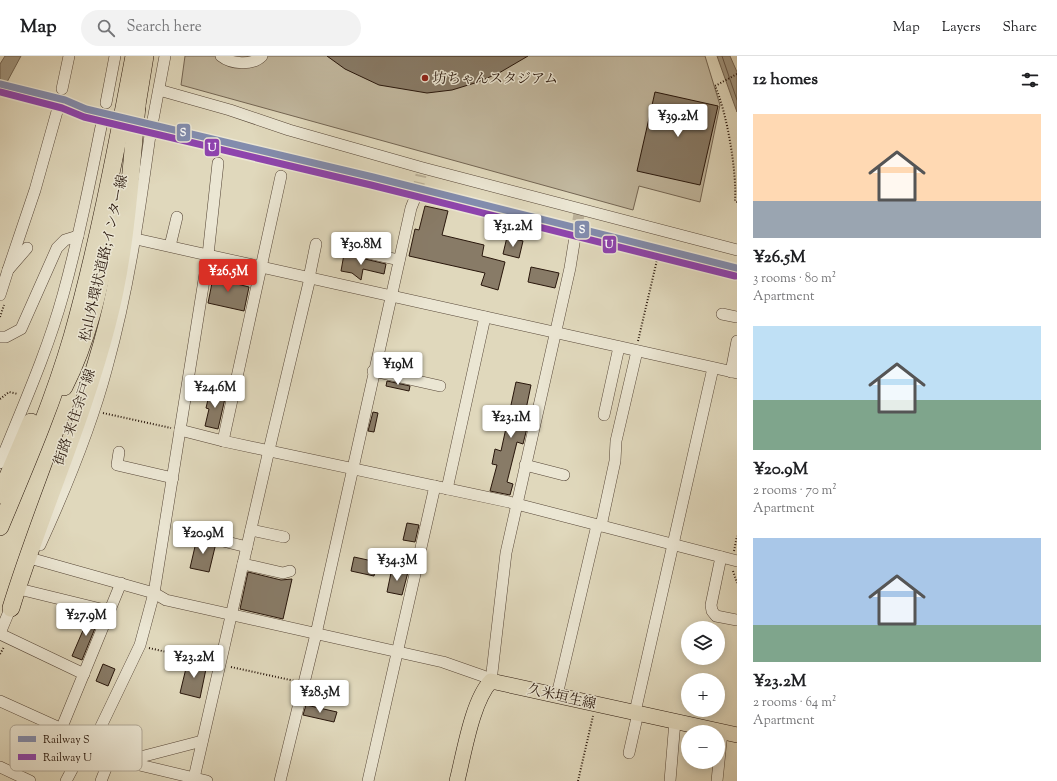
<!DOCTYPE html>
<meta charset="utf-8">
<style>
:root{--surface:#fff;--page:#f2f2f2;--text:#202124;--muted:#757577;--line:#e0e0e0;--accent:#d93025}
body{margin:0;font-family:"Sorts Mill Goudy","Noto Serif JP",serif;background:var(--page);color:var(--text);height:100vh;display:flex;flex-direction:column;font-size:15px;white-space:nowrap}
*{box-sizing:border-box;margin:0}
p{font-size:13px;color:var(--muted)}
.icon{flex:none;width:22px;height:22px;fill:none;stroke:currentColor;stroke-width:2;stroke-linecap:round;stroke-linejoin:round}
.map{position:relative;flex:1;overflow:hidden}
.panel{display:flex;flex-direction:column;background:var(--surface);width:320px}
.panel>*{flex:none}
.tools{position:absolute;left:681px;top:565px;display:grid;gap:8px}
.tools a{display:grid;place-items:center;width:44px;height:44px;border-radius:50%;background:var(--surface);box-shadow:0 2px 10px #0003;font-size:20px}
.price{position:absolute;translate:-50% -34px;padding:0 9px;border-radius:4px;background:#fff;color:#222;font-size:13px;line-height:26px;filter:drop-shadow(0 1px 2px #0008)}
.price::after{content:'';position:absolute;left:50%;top:24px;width:12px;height:9px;margin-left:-6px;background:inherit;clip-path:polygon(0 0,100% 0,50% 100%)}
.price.active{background:var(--accent);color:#fff}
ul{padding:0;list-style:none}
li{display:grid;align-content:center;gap:8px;height:212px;padding:0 16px}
li span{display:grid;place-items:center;height:124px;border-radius:0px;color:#555}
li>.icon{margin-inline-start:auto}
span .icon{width:72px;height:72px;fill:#fffc;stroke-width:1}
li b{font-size:17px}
h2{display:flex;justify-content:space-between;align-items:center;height:48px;padding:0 16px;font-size:17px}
header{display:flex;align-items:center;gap:24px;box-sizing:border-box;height:56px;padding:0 20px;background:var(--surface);border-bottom:1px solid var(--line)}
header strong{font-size:19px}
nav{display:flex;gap:22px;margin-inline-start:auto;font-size:14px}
.search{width:280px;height:36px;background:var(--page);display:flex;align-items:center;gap:10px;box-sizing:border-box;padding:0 14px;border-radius:22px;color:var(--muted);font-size:15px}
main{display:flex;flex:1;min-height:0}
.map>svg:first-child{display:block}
.green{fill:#c1b79e;stroke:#746654}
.water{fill:#a19680;stroke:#716351}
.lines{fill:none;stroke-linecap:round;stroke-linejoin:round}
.shore{stroke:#645646;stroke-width:1}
.building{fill:#887b67;stroke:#28160b}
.minor-tunnel{stroke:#bbb199;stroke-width:11;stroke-dasharray:11 5.5;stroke-linecap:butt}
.minor-casing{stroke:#564637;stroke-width:12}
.major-casing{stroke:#28160b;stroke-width:16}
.highway-casing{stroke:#28160b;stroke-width:18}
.path{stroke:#28160b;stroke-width:2;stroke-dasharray:1 2;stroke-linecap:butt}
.minor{stroke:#ebe6d3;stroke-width:11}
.major{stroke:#e0d8bc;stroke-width:15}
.highway{stroke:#e0d8bc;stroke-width:17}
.rail-1-casing{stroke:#ebe6d3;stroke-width:10}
.rail-2-casing{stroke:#ebe6d3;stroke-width:10}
.rail-1{stroke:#828cad;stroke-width:7}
.rail-2{stroke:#8e44ad;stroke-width:7}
.poi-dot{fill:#8f2418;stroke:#ebe6d3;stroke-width:1.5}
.labels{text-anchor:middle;stroke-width:3;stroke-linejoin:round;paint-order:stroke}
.poi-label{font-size:14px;fill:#28160b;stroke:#ebe6d3;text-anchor:start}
.street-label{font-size:14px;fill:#28160b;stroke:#ebe6d3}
.key{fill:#ebe6d3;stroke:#b0a897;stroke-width:1}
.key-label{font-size:11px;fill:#28160b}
.line-badge{stroke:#ebe6d3;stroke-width:1.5}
.badge-label{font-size:11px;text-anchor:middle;font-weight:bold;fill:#fff}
</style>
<header>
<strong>Map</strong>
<div class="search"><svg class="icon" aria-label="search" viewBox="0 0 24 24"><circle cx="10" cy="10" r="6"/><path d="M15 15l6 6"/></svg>Search here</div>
<nav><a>Map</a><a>Layers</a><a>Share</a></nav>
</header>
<main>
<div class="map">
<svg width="737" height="725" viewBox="0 0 737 725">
<rect width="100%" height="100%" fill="#e0d8bc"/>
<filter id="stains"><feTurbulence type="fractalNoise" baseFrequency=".005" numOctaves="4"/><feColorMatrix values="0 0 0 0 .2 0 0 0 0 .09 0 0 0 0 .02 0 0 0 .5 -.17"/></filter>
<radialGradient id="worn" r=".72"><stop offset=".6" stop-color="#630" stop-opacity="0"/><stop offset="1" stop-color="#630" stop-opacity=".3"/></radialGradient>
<path class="green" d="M185 0H705L720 49 700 146 639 130 633 154 181 29Z"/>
<g class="water">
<path d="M5 0H21L0 39V8Z"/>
<path d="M717 0H730L737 16V56Z"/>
</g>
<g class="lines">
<path class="shore" d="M722 0 737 44"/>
</g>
<g class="building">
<path d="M327 0H528L499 17 478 26 452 34 427 37 379 29 345 13Z"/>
<path d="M655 36 718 50 700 129 637 115Z"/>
<path d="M425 150 448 155 442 179 484 189 482 200 505 206 498 234 481 229 485 217 409 200 415 173 419 174Z"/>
<path d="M507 181 523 185 519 202 503 198Z"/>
<path d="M344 198 386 208 384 218 363 213 361 224 352 217 341 215Z"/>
<path d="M531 211 559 217 555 232 528 226Z"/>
<path d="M214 217 230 220 229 226 249 231 244 255 208 247Z"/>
<path d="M387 325 410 330 409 335 386 330Z"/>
<path d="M516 326 531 329 524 363 529 364 523 388 517 386 507 426 513 428 510 439 490 435 497 409 492 408 495 393 501 395Z"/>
<path d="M210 335 226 338 218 373 205 370 209 353 206 352Z"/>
<path d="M373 356 378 357 374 376 368 375Z"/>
<path d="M407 467 419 469 415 486 403 484Z"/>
<path d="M197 482 216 487 209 516 190 512Z"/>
<path d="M354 501 377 506 374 520 351 515Z"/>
<path d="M392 512 408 516 402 539 387 536Z"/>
<path d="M248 516 281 524 292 523 283 563 240 553Z"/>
<path d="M90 558 100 560 82 604 72 600Z"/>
<path d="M188 604 207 608 200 642 180 637Z"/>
<path d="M103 608 115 613 108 630 96 625Z"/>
<path d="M306 649 337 656 334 666 303 659Z"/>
</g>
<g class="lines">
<g class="minor-tunnel">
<path d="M417 137 421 119"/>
<path d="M575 181 579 158"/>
</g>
<g class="minor-casing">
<g id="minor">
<path d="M221 0C231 8 252 10 262 0"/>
<path d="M62 33 69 0"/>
<path d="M159 34 230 54 289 74 423 112 737 194"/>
<path d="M106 47 115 0"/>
<path d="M152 69 165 0"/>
<path d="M136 183 737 317"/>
<path d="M170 190 177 161"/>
<path d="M349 193 399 204"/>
<path d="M8 214 35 134 58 52"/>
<path d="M309 222 316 188"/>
<path d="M0 239 8 214 27 192"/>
<path d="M722 258 737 261"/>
<path d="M0 281H6L21 273 57 192 65 184 78 180"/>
<path d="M373 315 440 330"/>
<path d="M731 316 737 285"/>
<path d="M604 359 619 291"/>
<path d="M180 374 223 385 509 446 737 505"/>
<path d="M223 385 281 120"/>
<path d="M119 396 117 409 173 422"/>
<path d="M0 407C22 352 47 297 63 239 79 181 91 121 103 61"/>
<path d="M525 409 564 419"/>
<path d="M447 433 485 261"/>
<path d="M601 470 615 405 616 385 637 295"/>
<path d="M251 474 284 481"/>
<path d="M223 485 247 491"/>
<path d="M40 489C66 432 91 372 107 311 129 232 140 152 151 72"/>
<path d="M721 501 711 549 712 555 716 560 737 564"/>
<path d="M33 503 154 537 166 544 443 606 483 620 491 625 506 497 570 212 575 181"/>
<path d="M243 508 283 517 290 515"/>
<path d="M19 533 109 555"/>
<path d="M0 577 13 546"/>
<path d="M0 578 84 618"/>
<path d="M302 631 331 637"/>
<path d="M557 639 597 469"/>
<path d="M0 645 93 687 110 702 207 725"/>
<path d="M635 656 713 312"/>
<path d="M62 671 121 527"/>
<path d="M629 697 638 657"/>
<path d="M125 705 202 685"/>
<path d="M0 711 30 725"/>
<path d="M194 722 269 394 310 222"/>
<path d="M66 725 84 691 93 687 140 589 154 537 208 199 218 107"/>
<path d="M101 725 110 702"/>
<path d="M280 725 316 578 411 152 417 137"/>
<path d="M368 725 435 430"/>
<path d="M670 725 675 665"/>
<path d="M717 725 722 676"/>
</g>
</g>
<g class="major-casing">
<path id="major" d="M457 725C464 698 472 645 491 625L737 679"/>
</g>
<g class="highway-casing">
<g id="highway">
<path d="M135 61 145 0"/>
<path d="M64 331C95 271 104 203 119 137"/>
<path d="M0 439 31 366"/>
<path d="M0 471C26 409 53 346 72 281 98 189 116 94 134 0"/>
<path d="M11 552C40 457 82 366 107 269 126 198 130 123 137 50"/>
</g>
</g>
<g class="path">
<path d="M737 18 715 30C727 56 737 117 735 145L737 146"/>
<path d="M0 261 4 249"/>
<path d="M638 285 657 204"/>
<path d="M0 343 9 336 18 338"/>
<path d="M103 357 171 372"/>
<path d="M734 495 737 480"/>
<path d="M733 515 737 527"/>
<path d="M149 592 211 606"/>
<path d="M0 598 4 591"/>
<path d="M231 611 295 625"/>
<path d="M578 725 593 660"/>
</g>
<use href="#minor" class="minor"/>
<use href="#major" class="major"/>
<use href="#highway" class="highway"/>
<g class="rail-1-casing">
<path id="rail-1" d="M0 28 65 44 86 53 373 121 737 212"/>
</g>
<g class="rail-2-casing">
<path id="rail-2" d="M0 36 62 52 84 61 371 129 735 220"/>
</g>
<use href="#rail-1" class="rail-1"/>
<use href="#rail-2" class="rail-2"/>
</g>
<circle class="poi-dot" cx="425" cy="22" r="4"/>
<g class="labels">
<g class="poi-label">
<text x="433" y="27">坊ちゃんスタジアム</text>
</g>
<g class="street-label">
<text transform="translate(103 202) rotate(-77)" y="5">松山外環状道路;インター線</text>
<text transform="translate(74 361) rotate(-71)" y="5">街路 来住余戸線</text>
<text transform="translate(562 640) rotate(13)" y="5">久米垣生線</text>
</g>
</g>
<rect x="10" y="669" width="132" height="46" rx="6" class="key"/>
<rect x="18" y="680" width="18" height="6" fill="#828cad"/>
<rect x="18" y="698" width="18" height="6" fill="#8e44ad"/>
<g class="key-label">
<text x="43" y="687">Railway S</text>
<text x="43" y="705">Railway U</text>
</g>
<g class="line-badge">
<rect x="176" y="67" width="15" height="19" rx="4" fill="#828cad"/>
<rect x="204" y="82" width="16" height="19" rx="4" fill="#8e44ad"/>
<rect x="574" y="164" width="16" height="19" rx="4" fill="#828cad"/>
<rect x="602" y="179" width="15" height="19" rx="4" fill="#8e44ad"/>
</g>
<g class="badge-label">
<text x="183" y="80">S</text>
<text x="212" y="95">U</text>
<text x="582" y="177">S</text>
<text x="609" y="192">U</text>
</g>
<rect width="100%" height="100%" filter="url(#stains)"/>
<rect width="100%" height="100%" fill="url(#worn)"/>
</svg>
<div class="tools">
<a><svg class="icon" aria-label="layers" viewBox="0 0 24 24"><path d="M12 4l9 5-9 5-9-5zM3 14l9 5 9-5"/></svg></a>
<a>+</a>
<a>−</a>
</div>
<b class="price" style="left:678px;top:82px">¥39.2M</b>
<b class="price" style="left:513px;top:192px">¥31.2M</b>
<b class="price" style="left:361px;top:210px">¥30.8M</b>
<b class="price active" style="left:228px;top:237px">¥26.5M</b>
<b class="price" style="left:398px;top:330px">¥19M</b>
<b class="price" style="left:215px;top:353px">¥24.6M</b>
<b class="price" style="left:511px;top:383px">¥23.1M</b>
<b class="price" style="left:203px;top:499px">¥20.9M</b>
<b class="price" style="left:397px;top:526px">¥34.3M</b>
<b class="price" style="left:86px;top:581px">¥27.9M</b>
<b class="price" style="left:194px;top:623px">¥23.2M</b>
<b class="price" style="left:320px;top:658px">¥28.5M</b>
</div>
<section class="panel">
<h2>12 homes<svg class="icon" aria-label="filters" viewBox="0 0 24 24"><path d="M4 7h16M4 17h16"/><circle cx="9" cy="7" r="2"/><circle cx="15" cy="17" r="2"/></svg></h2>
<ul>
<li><span style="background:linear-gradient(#ffd9b3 70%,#9aa5b1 0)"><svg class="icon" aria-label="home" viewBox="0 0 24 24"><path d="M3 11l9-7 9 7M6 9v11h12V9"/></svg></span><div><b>¥26.5M</b><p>3 rooms · 80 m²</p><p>Apartment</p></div></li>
<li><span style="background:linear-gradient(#bfe0f5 60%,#7fa58c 0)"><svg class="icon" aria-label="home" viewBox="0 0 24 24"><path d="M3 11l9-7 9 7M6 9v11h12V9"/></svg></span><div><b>¥20.9M</b><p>2 rooms · 70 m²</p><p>Apartment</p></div></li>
<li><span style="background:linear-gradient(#a9c7e8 70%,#7fa58c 0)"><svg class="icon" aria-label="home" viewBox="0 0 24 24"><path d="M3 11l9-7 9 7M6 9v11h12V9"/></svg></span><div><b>¥23.2M</b><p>2 rooms · 64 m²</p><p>Apartment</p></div></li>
</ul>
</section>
</main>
